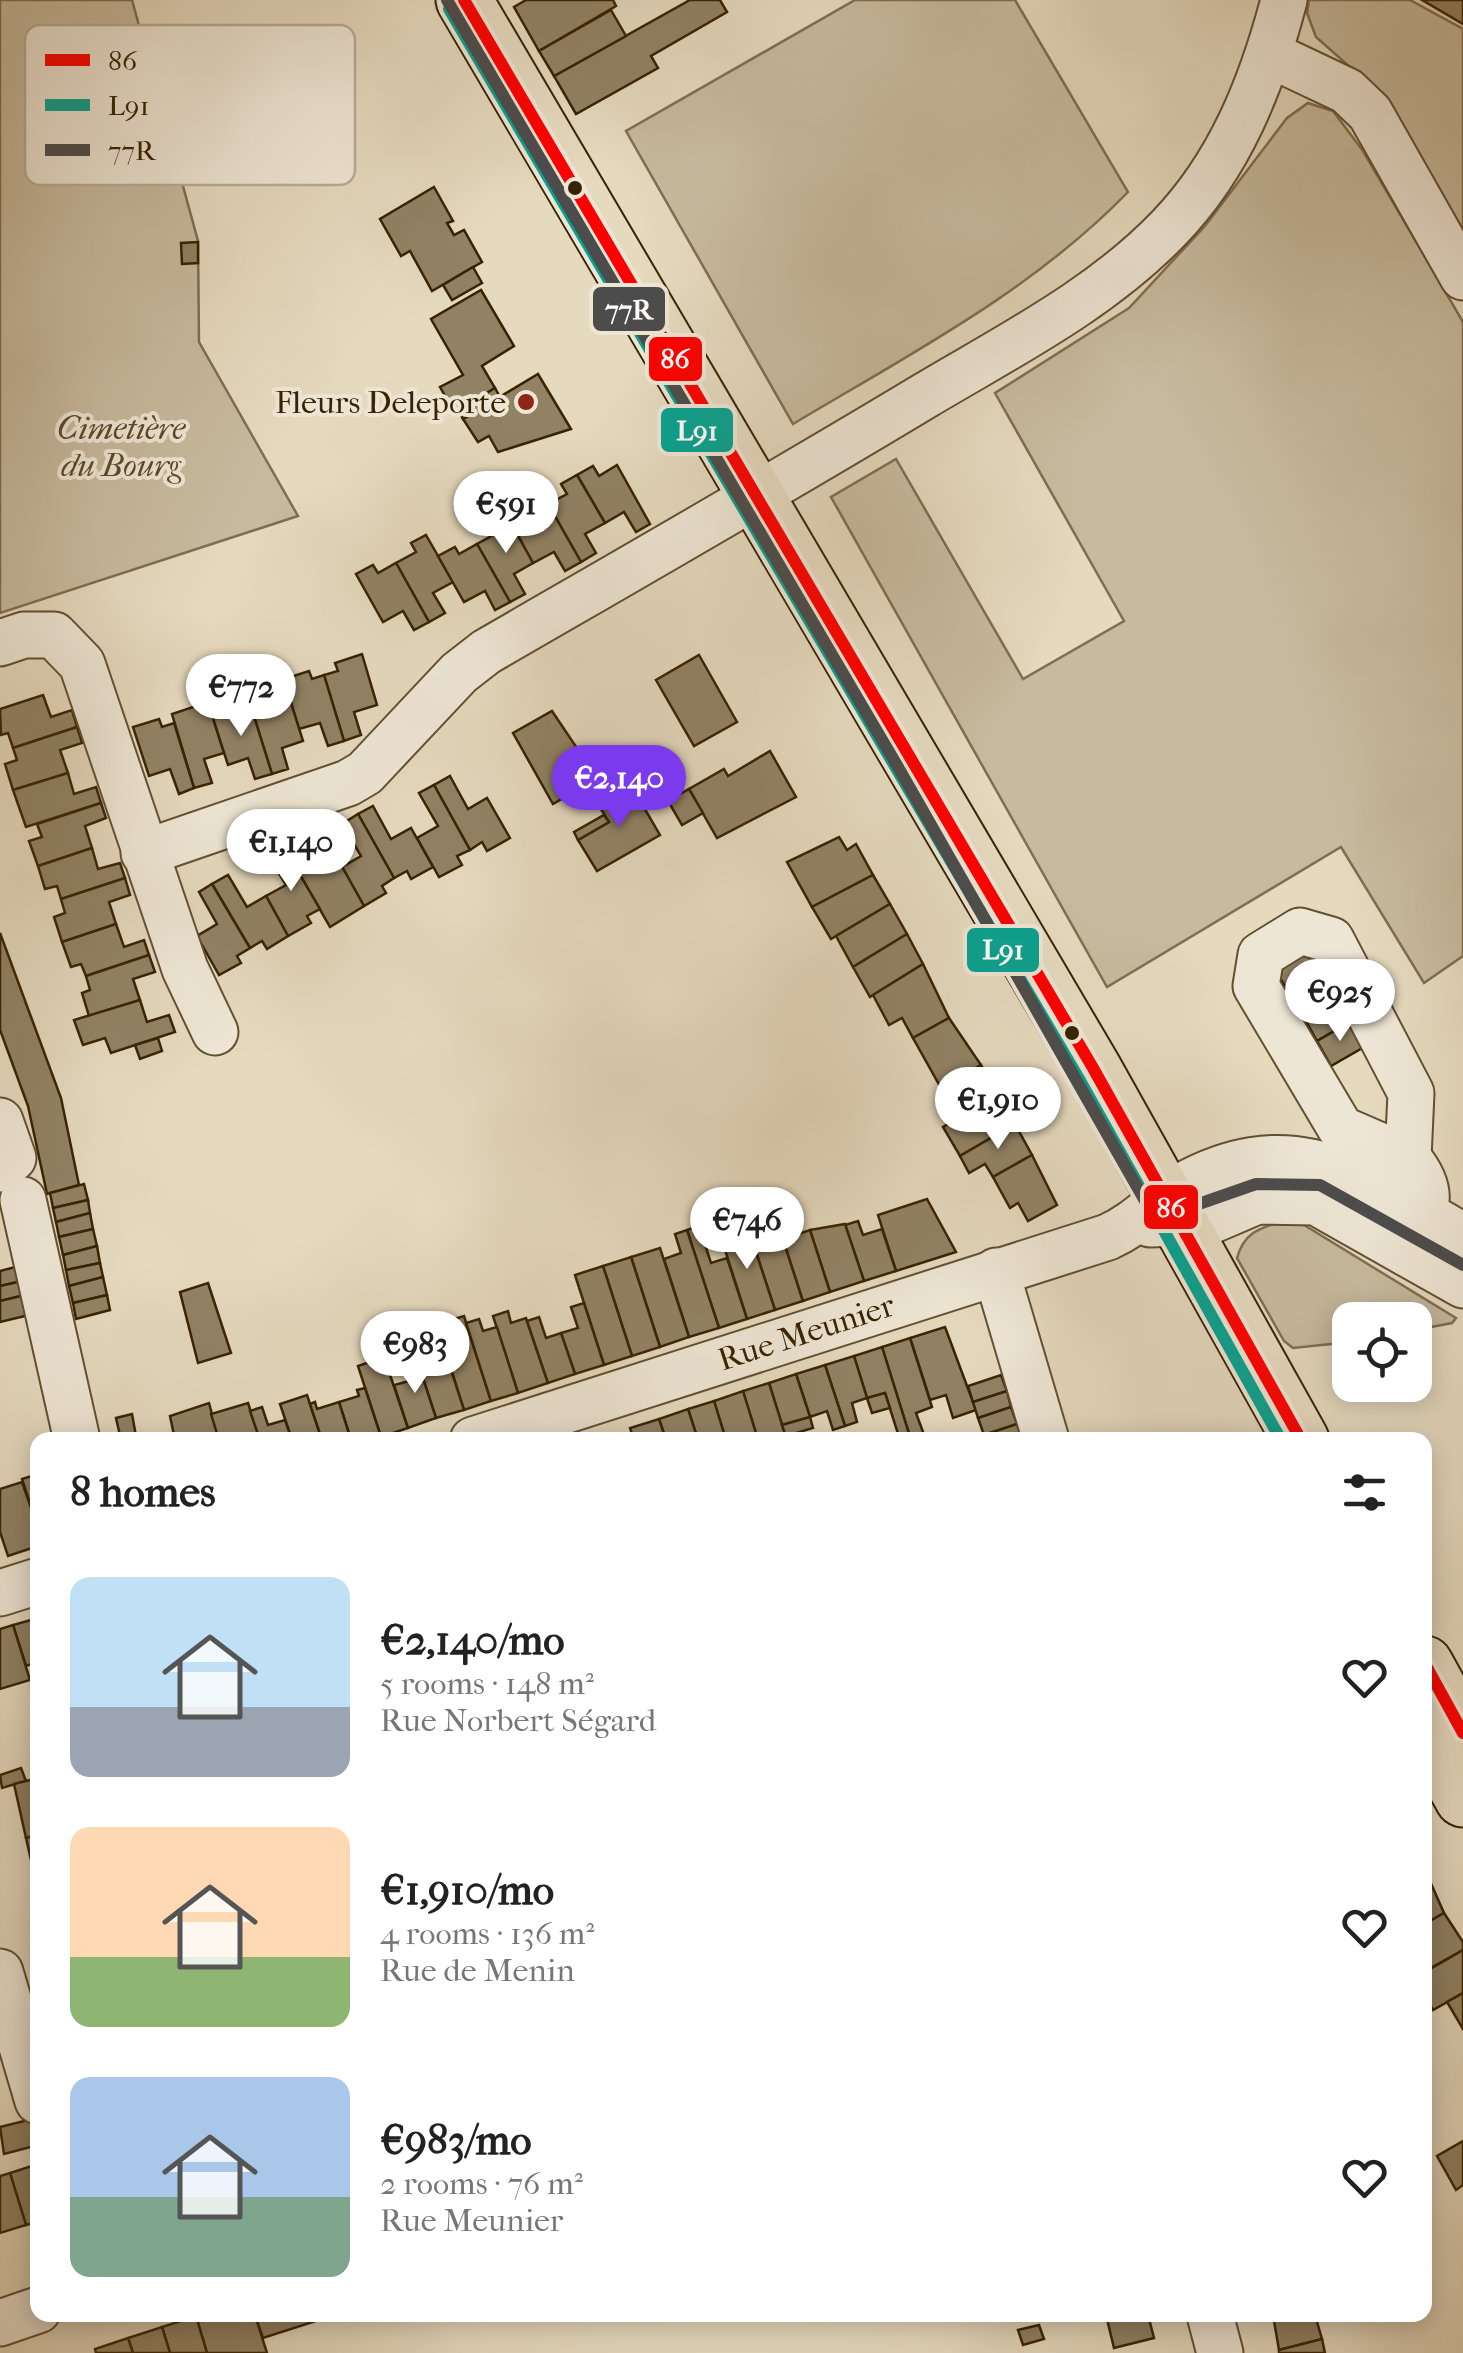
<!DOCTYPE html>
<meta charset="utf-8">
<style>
:root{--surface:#fff;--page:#f2f2f2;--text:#222;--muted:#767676;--accent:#7c3aed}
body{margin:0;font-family:"IM FELL French Canon",serif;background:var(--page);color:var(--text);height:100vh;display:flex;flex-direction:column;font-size:38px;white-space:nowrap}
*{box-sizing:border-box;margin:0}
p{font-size:32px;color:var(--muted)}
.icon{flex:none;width:55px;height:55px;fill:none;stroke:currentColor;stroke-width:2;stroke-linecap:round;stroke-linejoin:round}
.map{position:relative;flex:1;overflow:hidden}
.drawer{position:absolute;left:30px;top:1432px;width:1402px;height:890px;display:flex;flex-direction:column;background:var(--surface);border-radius:20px;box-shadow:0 5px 25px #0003}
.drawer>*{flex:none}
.fabs{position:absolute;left:1332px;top:1302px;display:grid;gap:20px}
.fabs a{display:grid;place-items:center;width:100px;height:100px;border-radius:20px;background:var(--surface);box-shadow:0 5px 25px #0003;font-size:50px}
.price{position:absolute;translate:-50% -85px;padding:0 22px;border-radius:35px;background:#fff;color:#222;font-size:32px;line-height:65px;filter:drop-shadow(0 2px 5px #0008)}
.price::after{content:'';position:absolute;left:50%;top:60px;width:30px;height:22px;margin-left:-15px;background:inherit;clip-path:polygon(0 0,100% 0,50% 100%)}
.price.selected{background:var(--accent);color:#fff}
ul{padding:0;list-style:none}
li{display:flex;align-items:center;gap:30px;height:250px;padding:0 40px}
li span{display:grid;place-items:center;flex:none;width:280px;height:200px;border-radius:20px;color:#555}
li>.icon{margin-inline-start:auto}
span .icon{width:120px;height:120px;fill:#fffc;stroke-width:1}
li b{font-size:42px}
h2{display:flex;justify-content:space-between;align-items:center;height:120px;padding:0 40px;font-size:42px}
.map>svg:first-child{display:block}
.green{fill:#c7ba9e;stroke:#7f6e50;stroke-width:2.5}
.building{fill:#918264;stroke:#372302;stroke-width:2.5}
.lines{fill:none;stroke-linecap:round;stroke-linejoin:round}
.minor-casing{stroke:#625031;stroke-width:49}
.major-casing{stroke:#372302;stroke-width:59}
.minor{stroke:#eee6d5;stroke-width:45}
.major{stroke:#e5d9be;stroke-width:55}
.bus-1-casing{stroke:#eee6d5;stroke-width:20}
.bus-2-casing{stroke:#eee6d5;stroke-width:20}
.bus-3-casing{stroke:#eee6d5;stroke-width:20}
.bus-1{stroke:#fe0000;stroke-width:12}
.bus-2{stroke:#08a291;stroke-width:12}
.bus-3{stroke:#4c4c4c;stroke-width:12}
.bus-dot{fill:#372302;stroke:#eee6d5;stroke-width:4}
.poi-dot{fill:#8f2418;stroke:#eee6d5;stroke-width:4}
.labels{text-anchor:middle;stroke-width:8;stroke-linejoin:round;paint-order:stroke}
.poi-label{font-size:32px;fill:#372302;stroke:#eee6d5;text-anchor:end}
.park-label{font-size:32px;font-style:italic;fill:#5b4929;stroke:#eee6d5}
.street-label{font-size:32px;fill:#372302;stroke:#eee6d5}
.key{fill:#eee6d5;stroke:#b7ac96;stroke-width:2.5}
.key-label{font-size:28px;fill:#372302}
.line-badge{stroke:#eee6d5;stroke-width:4}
.badge-label{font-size:28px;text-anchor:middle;font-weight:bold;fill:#fff}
</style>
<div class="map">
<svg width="1463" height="2353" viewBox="0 0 1463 2353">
<rect width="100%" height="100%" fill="#e5d9be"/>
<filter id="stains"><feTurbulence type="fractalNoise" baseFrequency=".002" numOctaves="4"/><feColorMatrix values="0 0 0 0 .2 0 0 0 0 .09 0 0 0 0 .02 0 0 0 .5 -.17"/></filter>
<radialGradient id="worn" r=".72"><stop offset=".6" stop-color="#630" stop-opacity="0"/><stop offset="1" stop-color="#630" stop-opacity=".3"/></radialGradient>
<g class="green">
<path d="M0 0H132L198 241 199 342 298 516 0 613Z"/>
<path d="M855 0H1015L1128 192C1032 291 910 354 793 424L626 131Z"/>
<path d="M1309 0H1410L1463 29V232L1359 75 1316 37 1307 13Z"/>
<path d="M1308 103 1333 111 1363 151 1463 322V956L1424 983 1341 847 1107 987 831 497 896 459 1023 679 1124 621 995 393 1129 308 1205 226 1287 118Z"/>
<path d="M1282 1221 1304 1225 1456 1318 1452 1323 1415 1330V1320H1350V1342L1293 1348 1284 1341 1237 1258C1244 1233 1258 1229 1282 1221Z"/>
</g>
<g class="building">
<path d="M526 0H613L616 6 539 51 514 7Z"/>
<path d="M690 0H720L727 12 651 56 658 68 576 114 554 76Z"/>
<path d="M1422 0H1463V24Z"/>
<path d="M611 10 626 36 554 76 539 51Z"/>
<path d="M434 187 453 221 447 223 454 235 464 230 482 262 432 291 410 251 401 256 380 219Z"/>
<path d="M198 242V263L182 264 181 243Z"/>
<path d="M473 267 482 283 452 300 443 285Z"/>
<path d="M481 290 514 346 482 366 495 388 455 413 440 387 463 375 431 319Z"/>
<path d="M538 374 571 429 498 452 489 436 478 442 463 419Z"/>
<path d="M495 388 500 397 463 419 458 410Z"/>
<path d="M617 465 650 524 636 532 624 512 605 523 577 475 593 466 599 476Z"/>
<path d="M577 475 605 523 585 534 596 553 581 562 548 504 567 494 561 484Z"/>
<path d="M548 504 581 562 565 571 554 552 533 563 506 514 521 506 527 516Z"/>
<path d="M506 514 533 563 514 574 525 594 510 602 477 544 495 534 490 524Z"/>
<path d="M426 535 453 582 433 593 445 613 429 622 396 563 416 552 411 543Z"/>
<path d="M477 544 510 602 495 610 485 591 464 602 438 556 455 547 459 554Z"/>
<path d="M396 563 429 622 414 630 403 611 383 622 356 574 373 565 378 573Z"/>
<path d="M362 654 377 705 354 712 361 735 344 741 324 675 338 671 335 663Z"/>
<path d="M699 655 737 722 694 746 656 680Z"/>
<path d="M309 671 312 679 324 675 344 741 328 746 320 723 299 729 284 679Z"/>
<path d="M286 687 303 741 282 748 288 769 272 774 252 710 265 706 261 695Z"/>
<path d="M43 695 51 717 72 710 77 727 13 748 8 733 1 735 0 709Z"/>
<path d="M208 702 224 753 204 759 212 783 194 788 172 714Z"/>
<path d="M235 704 238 714 252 710 272 774 255 779 248 758 228 765 211 712Z"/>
<path d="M552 711 597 778 553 804 513 733Z"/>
<path d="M159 719 162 727 174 723 194 788 179 794 170 769 149 776 133 727Z"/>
<path d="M77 727 82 743 60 750 68 773 13 790 5 764 17 760 13 748Z"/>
<path d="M770 751 796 797 717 838 689 789 724 769 728 776Z"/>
<path d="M68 773 74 794 96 787 101 803 26 827 13 790Z"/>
<path d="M450 776 468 809 487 798 510 838 487 851 482 842 470 850 434 785Z"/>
<path d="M434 785 470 850 457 856 462 865 439 877 417 838 438 826 419 793Z"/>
<path d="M632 787 660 835 597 871 578 840 609 822 599 806Z"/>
<path d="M689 789 703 813 682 825 668 801Z"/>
<path d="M101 803 106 818 85 826 92 848 38 866 29 841 42 837 37 824Z"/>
<path d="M373 806 391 839 411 828 433 867 411 879 407 871 394 878 358 814Z"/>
<path d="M358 814 394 878 382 886 386 893 364 906 342 867 361 856 342 824Z"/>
<path d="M604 815 609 822 578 840 574 832Z"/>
<path d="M298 836 316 868 336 856 364 906 330 927 282 844Z"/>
<path d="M839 837 847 850 856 844 873 875 812 907 787 862Z"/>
<path d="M282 844 320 909 307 916 311 923 288 936 266 896 286 885 267 853Z"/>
<path d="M92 848 98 869 120 863 125 878 61 899 57 886 45 889 38 866Z"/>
<path d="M228 875 247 907 266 896 288 936 267 949 262 941 250 948 212 884Z"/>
<path d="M873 875 890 904 831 939 812 907Z"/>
<path d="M125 878 130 895 109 902 116 924 62 942 54 917 65 913 61 899Z"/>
<path d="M212 884 250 948 237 956 241 963 219 975 197 936 217 924 199 892Z"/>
<path d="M890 904 907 934 853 967 836 936Z"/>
<path d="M116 924 124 947 144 940 149 955 86 976 81 964 71 967 62 942Z"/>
<path d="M0 933 61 1098 79 1185 47 1194 28 1106 0 1030Z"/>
<path d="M907 934 923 964 870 997 853 967Z"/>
<path d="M1305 947 1320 971 1287 990 1273 965Z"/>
<path d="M149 955 155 972 133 979 140 1000 89 1016 82 993 90 990 86 976Z"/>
<path d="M923 964 949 1018 913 1038 902 1018 889 1025 873 995Z"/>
<path d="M1320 971 1335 997 1303 1016 1287 990Z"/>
<path d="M1335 997 1350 1022 1317 1041 1303 1016Z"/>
<path d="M140 1000 147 1022 169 1015 175 1032 111 1053 105 1038 83 1045 74 1020Z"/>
<path d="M949 1018 981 1065 941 1088 913 1038Z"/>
<path d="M1350 1022 1364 1047 1331 1066 1317 1041Z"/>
<path d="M158 1038 162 1051 140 1059 135 1045Z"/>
<path d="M981 1065 998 1095 959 1118 941 1088Z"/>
<path d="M998 1095 1015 1124 960 1156 943 1127Z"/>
<path d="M1015 1124 1032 1155 993 1177 985 1164 969 1173 960 1156Z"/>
<path d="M1032 1155 1057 1205 1028 1221 1018 1203 1010 1208 993 1177Z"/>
<path d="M84 1184 88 1200 53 1208 50 1193Z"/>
<path d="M927 1199 956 1252 896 1271 878 1215Z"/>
<path d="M88 1200 90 1213 56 1222 53 1208Z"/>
<path d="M755 1211 759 1223 776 1218 803 1301 775 1310 744 1215Z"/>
<path d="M90 1213 93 1229 59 1237 56 1222Z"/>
<path d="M858 1221 863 1235 882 1229 896 1271 864 1281 845 1225Z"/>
<path d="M845 1224 864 1281 830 1292 810 1230Z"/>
<path d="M747 1225 775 1310 747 1319 720 1234Z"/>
<path d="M699 1226 711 1263 727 1258 747 1319 719 1328 687 1230Z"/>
<path d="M93 1229 97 1246 63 1255 59 1237Z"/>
<path d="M687 1230 719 1328 689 1337 664 1259 681 1253 675 1234Z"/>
<path d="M810 1230 830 1292 803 1301 783 1239Z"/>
<path d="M97 1246 100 1263 66 1270 63 1255Z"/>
<path d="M660 1248 689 1337 660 1347 631 1257Z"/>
<path d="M631 1257 660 1347 632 1356 603 1266Z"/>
<path d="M100 1263 103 1277 69 1286 66 1270Z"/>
<path d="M19 1266 22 1281 0 1286V1271Z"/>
<path d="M603 1266 632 1356 604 1365 575 1275Z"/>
<path d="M103 1277 107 1295 73 1303 69 1286Z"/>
<path d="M22 1281 25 1295 0 1301V1286Z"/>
<path d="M208 1283 231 1353 198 1363 180 1292Z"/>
<path d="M25 1295 29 1315 0 1322V1301Z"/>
<path d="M107 1295 110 1310 76 1319 73 1303Z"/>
<path d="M584 1303 604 1365 575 1374 561 1333 578 1328 571 1307Z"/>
<path d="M508 1311 511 1323 526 1318 548 1383 518 1393 493 1316Z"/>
<path d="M464 1316 491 1401 464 1410 437 1324Z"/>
<path d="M539 1317 546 1338 561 1333 575 1374 548 1383 527 1321Z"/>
<path d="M479 1319 483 1331 497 1327 518 1393 491 1401 466 1323Z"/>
<path d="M945 1327 976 1410 953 1418 946 1395 930 1400 910 1338Z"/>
<path d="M910 1338 932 1407 916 1413 926 1440H911L882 1347Z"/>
<path d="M442 1342 464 1410 436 1418 414 1351Z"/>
<path d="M882 1347 910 1437 900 1440 885 1393 867 1398 854 1356Z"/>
<path d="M854 1356 867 1398 852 1403 857 1422 845 1426 825 1365Z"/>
<path d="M384 1357 408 1428 381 1437 358 1366Z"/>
<path d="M416 1357 436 1418 408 1428 394 1385 409 1381 403 1361Z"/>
<path d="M825 1365 845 1426 833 1430 827 1411 810 1417 796 1374Z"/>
<path d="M796 1374 810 1417 782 1425 769 1383Z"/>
<path d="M1001 1375 1007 1391 973 1402 968 1386Z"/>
<path d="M769 1383 786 1437 758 1440 743 1391Z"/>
<path d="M365 1388 381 1437 351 1440 339 1402 359 1396 357 1390Z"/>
<path d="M743 1391 758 1440H726L714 1401Z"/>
<path d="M1007 1391 1011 1407 978 1418 973 1402Z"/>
<path d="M885 1393 890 1408 872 1413 867 1398Z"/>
<path d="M307 1395 322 1440H292L280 1404Z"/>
<path d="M714 1401 726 1440H698L688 1409Z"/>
<path d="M315 1402 317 1409 339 1402 351 1440H322L310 1404Z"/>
<path d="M209 1403 219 1440H175L170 1416Z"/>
<path d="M248 1403 260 1440H219L211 1414Z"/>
<path d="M262 1407 268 1425 285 1420 292 1440H260L250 1411Z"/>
<path d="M1011 1407 1017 1424 984 1435 978 1418Z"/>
<path d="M688 1409 698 1440H666L659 1419Z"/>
<path d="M132 1414 136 1436 121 1440 116 1418Z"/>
<path d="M810 1417 813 1428 796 1433 799 1440H787L782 1425Z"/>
<path d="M659 1419 666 1440H634L630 1428Z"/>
<path d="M1017 1424 1022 1440H986L984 1435Z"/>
<path d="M38 1474V1528L22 1479Z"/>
<path d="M22 1482 38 1528V1546L8 1556 0 1532V1489Z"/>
<path d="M38 1618V1662L26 1666 13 1625Z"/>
<path d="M13 1625 30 1680 0 1689V1629Z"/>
<path d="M21 1768 26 1781 2 1788 0 1775Z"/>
<path d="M38 1778V1835L26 1838 14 1784Z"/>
<path d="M38 1835V1868L33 1869 26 1838Z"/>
<path d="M1429 1879 1444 1913 1425 1924V1882Z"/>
<path d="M1444 1913 1463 1942V1950L1429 1969 1425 1924Z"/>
<path d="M1463 1950V1993L1433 2010 1425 1997V1972Z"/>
<path d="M1463 1993V2029L1447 2002Z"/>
<path d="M32 2119 38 2145 4 2154 0 2127Z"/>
<path d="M1463 2141V2185L1456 2190 1437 2156Z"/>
<path d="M38 2164V2222L26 2225 10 2173Z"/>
<path d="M10 2173 26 2225 0 2233V2176Z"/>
<path d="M255 2315 267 2353H207L196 2316Z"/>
<path d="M255 2315H314L316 2321 263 2338Z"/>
<path d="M1106 2315H1148L1154 2338 1114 2348Z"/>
<path d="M1273 2315H1315L1322 2339 1279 2350Z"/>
<path d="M196 2316 207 2353H170L162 2327Z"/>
<path d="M1039 2325 1044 2339 1023 2345 1018 2330Z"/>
<path d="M162 2327 170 2353H133L128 2338Z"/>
<path d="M128 2338 133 2353H96L95 2349Z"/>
<path d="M1322 2339 1325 2353H1279V2350Z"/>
</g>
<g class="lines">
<g class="minor-casing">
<g id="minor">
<path d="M1269 54 1347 91 1370 113 1463 277"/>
<path d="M0 643 24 635H54L82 664 185 969 215 1032"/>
<path d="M144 853 348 783 365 773 459 673 486 652C633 567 780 483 926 395 1010 345 1101 299 1169 228 1230 165 1262 84 1284 0"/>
<path d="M0 1121 13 1158 0 1169"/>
<path d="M23 1200 77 1440"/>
<path d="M1150 1224 1208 1222 1257 1201 1316 1202 1463 1285"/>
<path d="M1405 1252C1424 1211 1440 1196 1408 1158L1411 1093 1331 940 1300 931 1261 955 1256 986 1341 1129 1408 1158"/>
<path d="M996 1271 1046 1440"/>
<path d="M473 1440 1108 1237C1141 1222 1155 1201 1184 1185 1298 1123 1365 1182 1463 1236"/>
<path d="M0 1593 38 1581"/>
<path d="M0 1972 38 2101"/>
<path d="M1210 2315 1220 2353"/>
<path d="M0 2323 38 2310"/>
</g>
</g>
<g class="major-casing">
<g id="major">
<path d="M464 0 1093 1068 1301 1440"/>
<path d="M1425 1664 1463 1733"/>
<path d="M1425 1731 1463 1799"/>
</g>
</g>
<use href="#minor" class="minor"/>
<use href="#major" class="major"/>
<g class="bus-1-casing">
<g id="bus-1">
<path d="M464 0 1093 1068 1301 1440"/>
<path d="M1425 1664 1463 1733"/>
</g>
</g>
<g class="bus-2-casing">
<path id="bus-2" d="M449 9 1078 1077 1281 1440"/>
</g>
<g class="bus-3-casing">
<path id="bus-3" d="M447 0 898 767 1148 1206H1193L1256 1184 1320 1185 1463 1265"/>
</g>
<use href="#bus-1" class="bus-1"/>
<use href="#bus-2" class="bus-2"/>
<use href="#bus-3" class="bus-3"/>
</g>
<g class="bus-dot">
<circle cx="575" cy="188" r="9"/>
<circle cx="1072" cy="1033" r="9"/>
</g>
<circle class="poi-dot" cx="526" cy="402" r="10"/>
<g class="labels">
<g class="poi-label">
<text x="506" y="413">Fleurs Deleporte</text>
</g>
<g class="park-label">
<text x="121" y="439">Cimetière<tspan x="121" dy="37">du Bourg</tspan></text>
</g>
<g class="street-label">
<text transform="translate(806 1332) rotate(-18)" y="11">Rue Meunier</text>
</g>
</g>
<rect x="25" y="25" width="330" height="160" rx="15" class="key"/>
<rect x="45" y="54" width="45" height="12" fill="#fe0000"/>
<rect x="45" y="99" width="45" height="12" fill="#08a291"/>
<rect x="45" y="144" width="45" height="12" fill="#4c4c4c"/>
<g class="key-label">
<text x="108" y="70">86</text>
<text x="108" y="115">L91</text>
<text x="108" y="160">77R</text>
</g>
<g class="line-badge">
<rect x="591" y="285" width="76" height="48" rx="10" fill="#4c4c4c"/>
<rect x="647" y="335" width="57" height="48" rx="10" fill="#fe0000"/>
<rect x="659" y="406" width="76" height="48" rx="10" fill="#08a291"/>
<rect x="965" y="926" width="76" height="48" rx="10" fill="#08a291"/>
<rect x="1142" y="1183" width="58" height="48" rx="10" fill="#fe0000"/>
</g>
<g class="badge-label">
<text x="629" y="319">77R</text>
<text x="675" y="368">86</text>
<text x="697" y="440">L91</text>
<text x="1003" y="959">L91</text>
<text x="1171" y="1217">86</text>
</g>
<rect width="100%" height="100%" filter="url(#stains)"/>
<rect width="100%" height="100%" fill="url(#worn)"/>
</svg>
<div class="fabs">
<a><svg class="icon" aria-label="locate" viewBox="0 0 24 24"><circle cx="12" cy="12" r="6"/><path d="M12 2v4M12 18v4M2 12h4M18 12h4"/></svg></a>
</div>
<b class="price" style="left:506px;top:556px">€591</b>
<b class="price" style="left:241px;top:739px">€772</b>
<b class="price selected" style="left:619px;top:830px">€2,140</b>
<b class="price" style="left:291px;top:894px">€1,140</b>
<b class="price" style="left:1340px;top:1044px">€925</b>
<b class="price" style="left:998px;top:1152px">€1,910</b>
<b class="price" style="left:747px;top:1272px">€746</b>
<b class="price" style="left:415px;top:1396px">€983</b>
<section class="drawer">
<h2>8 homes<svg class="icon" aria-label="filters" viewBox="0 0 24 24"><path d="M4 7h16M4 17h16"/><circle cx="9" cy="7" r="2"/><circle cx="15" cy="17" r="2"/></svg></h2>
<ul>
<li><span style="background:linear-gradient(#bfe0f5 65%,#9aa5b1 0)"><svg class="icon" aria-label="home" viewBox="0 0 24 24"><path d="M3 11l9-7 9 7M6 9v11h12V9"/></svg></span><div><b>€2,140/mo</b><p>5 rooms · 148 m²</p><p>Rue Norbert Ségard</p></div><svg class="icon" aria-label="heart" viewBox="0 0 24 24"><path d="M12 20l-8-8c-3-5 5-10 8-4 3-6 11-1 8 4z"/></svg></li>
<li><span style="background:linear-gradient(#ffd9b3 65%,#8fb573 0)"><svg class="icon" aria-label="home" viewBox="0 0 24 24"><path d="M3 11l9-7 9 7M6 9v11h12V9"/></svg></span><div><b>€1,910/mo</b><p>4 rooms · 136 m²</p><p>Rue de Menin</p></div><svg class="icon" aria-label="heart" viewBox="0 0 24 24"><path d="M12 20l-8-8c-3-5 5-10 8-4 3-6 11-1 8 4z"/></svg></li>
<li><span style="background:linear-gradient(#a9c7e8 60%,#7fa58c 0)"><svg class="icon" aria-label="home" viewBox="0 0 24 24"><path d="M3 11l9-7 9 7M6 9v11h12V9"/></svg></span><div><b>€983/mo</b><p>2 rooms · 76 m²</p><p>Rue Meunier</p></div><svg class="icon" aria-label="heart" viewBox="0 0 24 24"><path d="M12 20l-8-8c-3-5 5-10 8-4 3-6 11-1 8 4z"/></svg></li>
</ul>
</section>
</div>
